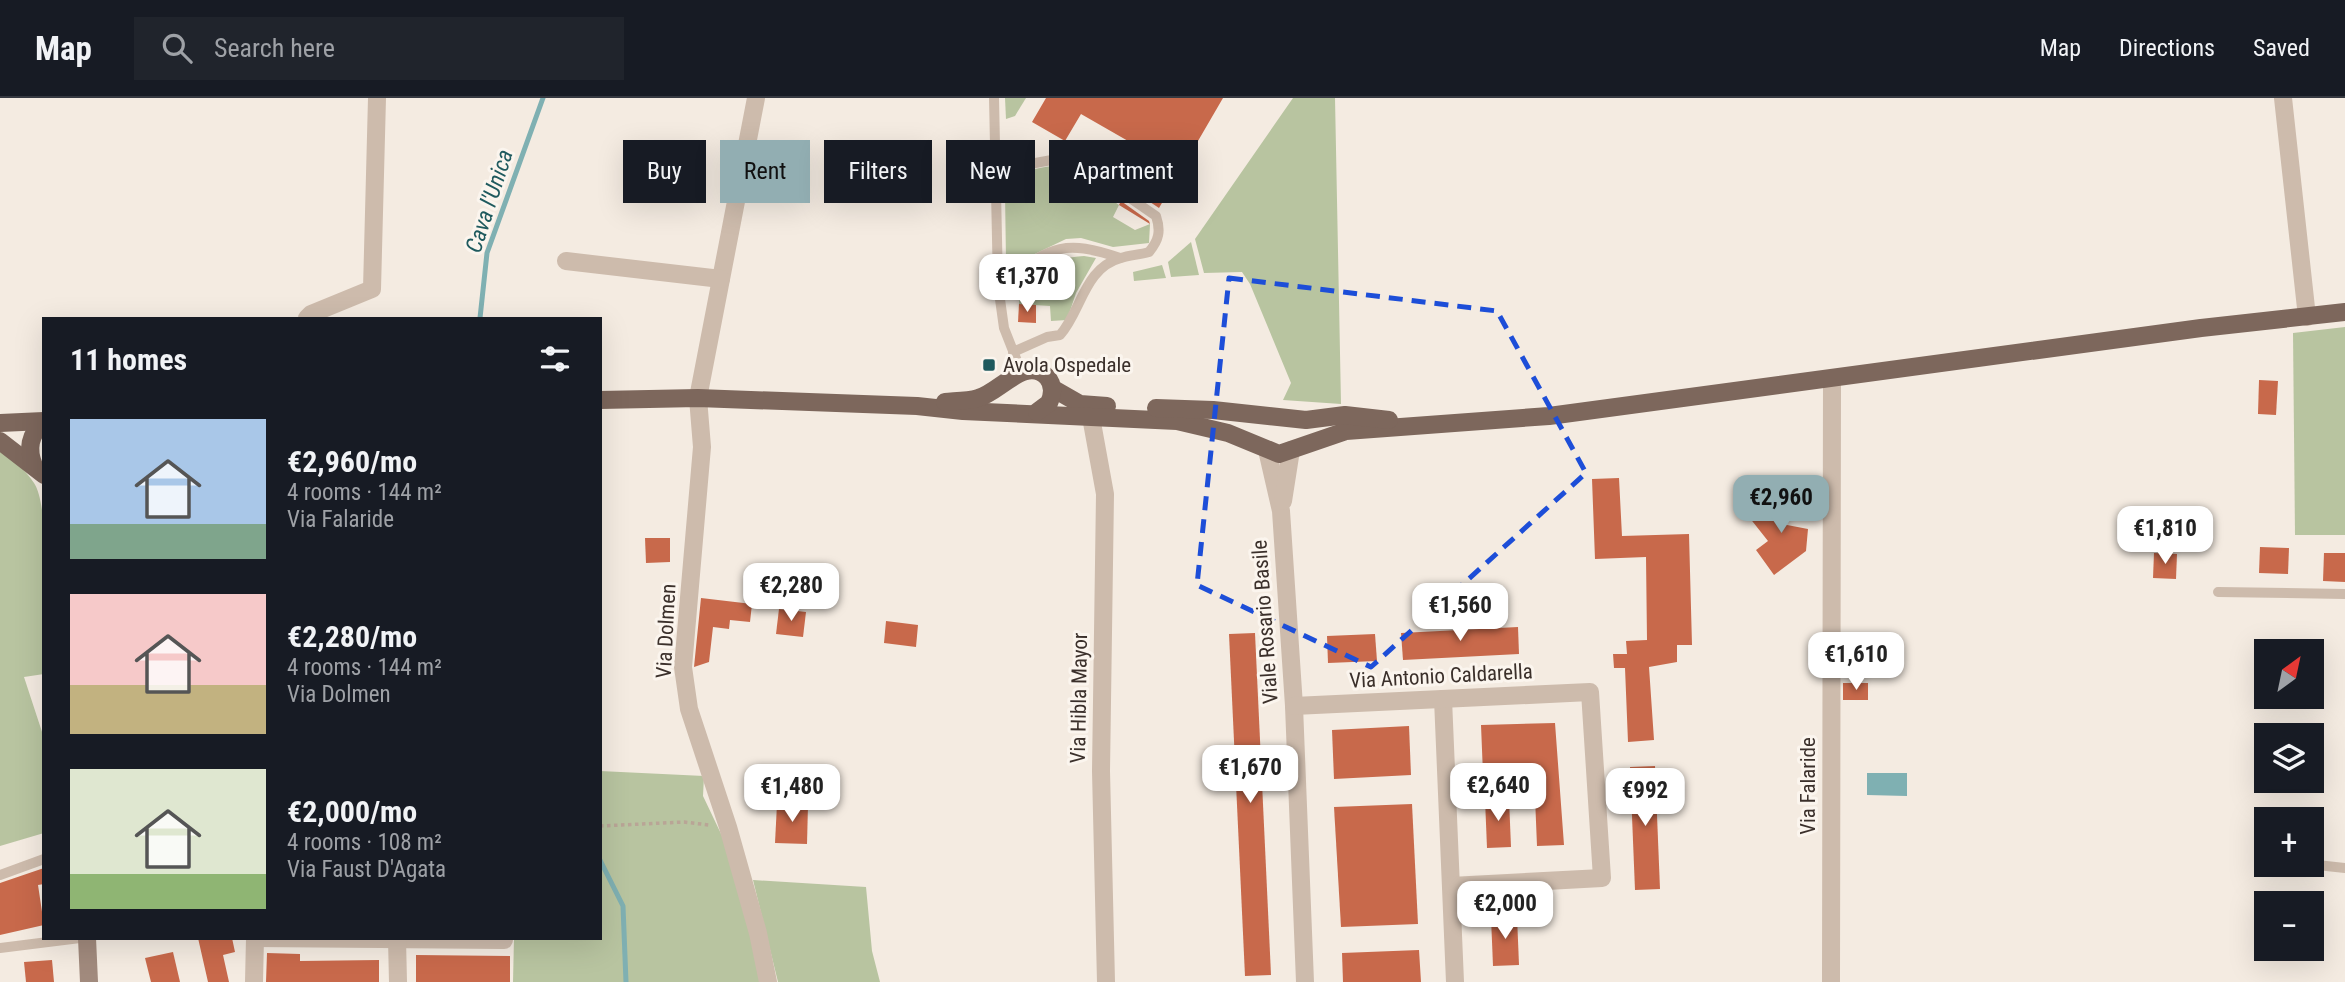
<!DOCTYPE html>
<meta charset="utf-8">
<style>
:root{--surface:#171b24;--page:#20242c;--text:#f1f3f6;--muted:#9ea1a6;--line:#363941;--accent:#92aeb2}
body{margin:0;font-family:"Roboto Condensed",sans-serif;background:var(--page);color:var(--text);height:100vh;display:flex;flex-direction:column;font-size:26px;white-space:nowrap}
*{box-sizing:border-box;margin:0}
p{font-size:23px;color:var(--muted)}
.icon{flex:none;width:38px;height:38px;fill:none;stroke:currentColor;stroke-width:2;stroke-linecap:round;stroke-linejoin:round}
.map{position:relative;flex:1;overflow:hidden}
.panel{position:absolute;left:42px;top:219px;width:560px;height:623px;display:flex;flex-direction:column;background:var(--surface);border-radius:0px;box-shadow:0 7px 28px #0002}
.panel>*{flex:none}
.guide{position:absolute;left:623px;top:42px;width:665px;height:63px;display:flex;gap:14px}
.needle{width:46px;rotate:33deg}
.tools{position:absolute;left:2254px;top:541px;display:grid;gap:14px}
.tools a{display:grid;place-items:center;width:70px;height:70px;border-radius:0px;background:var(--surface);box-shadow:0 7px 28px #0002;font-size:35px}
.price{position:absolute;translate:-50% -60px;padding:0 16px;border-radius:14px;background:#fff;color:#222;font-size:23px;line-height:46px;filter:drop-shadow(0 2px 4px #0008)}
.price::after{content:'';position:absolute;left:50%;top:42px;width:21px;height:16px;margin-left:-10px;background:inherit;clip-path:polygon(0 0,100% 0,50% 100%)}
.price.selected{background:var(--accent);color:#111}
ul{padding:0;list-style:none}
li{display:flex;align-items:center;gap:21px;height:175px;padding:0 28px}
li span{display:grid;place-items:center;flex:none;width:196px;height:140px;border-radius:0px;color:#555}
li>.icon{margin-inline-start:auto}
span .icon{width:84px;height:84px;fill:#fffc;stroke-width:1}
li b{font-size:30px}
h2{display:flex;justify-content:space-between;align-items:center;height:84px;padding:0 28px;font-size:30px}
.pill{padding:0 24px;border-radius:0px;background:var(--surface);box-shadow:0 7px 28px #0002;font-size:24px;line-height:63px}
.pill.selected{background:var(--accent);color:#111}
header{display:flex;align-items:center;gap:42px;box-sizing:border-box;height:98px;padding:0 35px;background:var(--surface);border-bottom:2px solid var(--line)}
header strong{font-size:33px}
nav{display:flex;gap:38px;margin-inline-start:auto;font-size:24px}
.search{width:490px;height:63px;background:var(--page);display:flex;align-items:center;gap:18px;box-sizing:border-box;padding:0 24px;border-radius:0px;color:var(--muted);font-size:26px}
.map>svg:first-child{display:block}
.green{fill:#b8c4a0}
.water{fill:#7fb0b2}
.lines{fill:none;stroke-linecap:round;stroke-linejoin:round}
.stream{stroke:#7fb0b2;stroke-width:5}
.building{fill:#c8694b}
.path{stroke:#b9a596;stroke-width:3.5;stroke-dasharray:3.5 3.5;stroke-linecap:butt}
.lane{stroke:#cdbbac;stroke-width:10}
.street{stroke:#cdbbac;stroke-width:18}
.secondary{stroke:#a18a7d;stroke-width:18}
.primary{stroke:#7d675c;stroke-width:18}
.marked{fill:none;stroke:#1d4ed8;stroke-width:5;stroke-dasharray:14 9;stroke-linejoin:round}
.poi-dot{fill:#1f5a5e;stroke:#fbf5ee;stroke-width:2.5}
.labels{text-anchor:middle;stroke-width:6;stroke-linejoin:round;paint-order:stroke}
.poi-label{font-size:21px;fill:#3b302b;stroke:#fbf5ee;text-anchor:start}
.street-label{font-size:21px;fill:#3b302b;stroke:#fbf5ee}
.water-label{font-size:23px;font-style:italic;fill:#1f5a5e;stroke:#fbf5ee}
</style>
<header>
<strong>Map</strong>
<div class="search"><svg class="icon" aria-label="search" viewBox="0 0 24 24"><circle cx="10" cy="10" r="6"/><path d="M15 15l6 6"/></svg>Search here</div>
<nav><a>Map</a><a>Directions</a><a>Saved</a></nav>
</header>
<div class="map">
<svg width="2345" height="884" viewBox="0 0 2345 884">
<rect width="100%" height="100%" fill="#f4ebe1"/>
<g class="green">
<path d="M1005 0H1026L1015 18 1006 21Z"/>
<path d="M1293 0H1335L1341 306 1283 302 1291 285 1250 186 1242 174 1204 175 1195 141Z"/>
<path d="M1064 67 1099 69V93L1119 107 1113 119 1135 132 1150 126 1149 145 1113 149 1081 140 1066 141 1016 165 1006 162 1005 95C1018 71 1039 69 1064 67Z"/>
<path d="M1191 144 1199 177 1171 179 1168 164Z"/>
<path d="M1084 158 1096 160 1076 195 1067 222 1051 223 1050 208 1019 206C1021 170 1052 160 1084 158Z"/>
<path d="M1162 167 1166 180 1134 183 1133 174Z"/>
<path d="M2345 229V437H2295L2293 235Z"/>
<path d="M0 351C12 361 25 371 34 385 52 412 44 537 44 576L24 579 44 640V735L0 748Z"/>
<path d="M600 673 704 678 703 698 723 740 738 788 762 884H513L514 840H600Z"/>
<path d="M753 782 866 789 872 853 880 884H778Z"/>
</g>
<path class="water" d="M1867 675H1907V698L1867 697Z"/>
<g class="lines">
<g class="stream">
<path d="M480 220 487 155 543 0"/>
<path d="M600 762 623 808 626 884"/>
</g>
</g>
<g class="building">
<path d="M1046 0H1223L1159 110 1129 90 1149 55 1081 16 1065 43 1032 24Z"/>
<path d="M1121 103 1149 123 1150 126 1119 107Z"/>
<path d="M1019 206 1036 207V225L1018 224Z"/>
<path d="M2259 282 2278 283 2276 317 2258 316Z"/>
<path d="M1619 380 1622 438 1689 436 1692 547H1677V564L1649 569 1654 642 1628 644 1625 570H1614L1613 556H1627L1626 543 1647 542 1646 459 1595 461 1592 381Z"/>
<path d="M1792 392 1803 405 1777 425 1808 431 1806 453 1774 477 1756 452 1768 443 1749 419 1756 421Z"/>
<path d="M645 440H670V464L646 465Z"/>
<path d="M2260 449 2289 450 2288 476 2259 475Z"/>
<path d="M2154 455 2177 456 2176 481 2153 480Z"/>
<path d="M2324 455H2345V484L2323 483Z"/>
<path d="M701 500 752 506 750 524 730 522 729 531 713 529 709 564 694 569Z"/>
<path d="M779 511 806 514 803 539 776 536Z"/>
<path d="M886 523 918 527 916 549 884 545Z"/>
<path d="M1518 529 1519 556 1403 562 1401 535Z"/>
<path d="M1255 535 1271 877 1245 878 1229 536Z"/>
<path d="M1375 536 1377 563 1328 565 1327 538Z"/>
<rect x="1843" y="585" width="25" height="17"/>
<path d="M1555 625 1564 747 1537 748 1534 675 1483 676 1481 627Z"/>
<path d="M1409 628 1411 677 1334 681 1332 632Z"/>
<path d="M1655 668 1660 791 1635 792 1630 669Z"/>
<path d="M1485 701H1509L1511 749 1487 750Z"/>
<path d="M777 706 808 707 807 746 775 745Z"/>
<path d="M1412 706 1418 826 1341 829 1334 709Z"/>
<path d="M44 770V786L38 787 44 827 0 837V785Z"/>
<path d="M1517 818 1519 867 1493 868 1491 819Z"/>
<path d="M198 840H232L235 854 223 857 229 884H208Z"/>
<path d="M1419 852 1421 884H1343L1342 855Z"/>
<path d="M173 854 180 884H151L145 860Z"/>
<path d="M267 855 300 856V863L379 862V884H266Z"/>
<path d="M416 857 510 858V884H416Z"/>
<path d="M52 862 54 884H26L24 864Z"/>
</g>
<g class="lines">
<path class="path" d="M600 728 684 724 709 727"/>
<g class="lane">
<path d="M994 0 998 187 1004 230 1017 263V276"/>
<path d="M995 78C1032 62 1065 58 1105 62L1111 87 1156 118C1161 133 1159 142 1149 154 1139 157 1130 157 1121 160 1084 170 1082 212 1060 237L1047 239 1013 254"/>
<path d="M998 187C1048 153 1058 138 1120 160"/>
<path d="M2218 494 2345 496"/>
<path d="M2308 766 2345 770"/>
<path d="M0 777 44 761"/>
<path d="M0 850 80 840"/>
</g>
<g class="street">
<path d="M756 0 698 300 702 349 683 569 689 611 728 729 758 835 768 884"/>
<path d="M2283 0 2307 219"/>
<path d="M566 163 721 181"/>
<path d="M307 220 311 216 372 191 377 0"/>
<path d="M1091 319 1105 396 1101 673 1106 884"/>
<path d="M1267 352 1281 413 1294 608 1305 884"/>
<path d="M1283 403 1291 352"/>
<path d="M1443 601 1455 884"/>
<path d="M1294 608 1590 594 1602 780 1451 788"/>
<path d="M255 840 504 842"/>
<path d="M397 841 398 884"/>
<path d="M254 884 255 840"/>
<path d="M1831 884 1832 282"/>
</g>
<path class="secondary" d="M87 840 89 884"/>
<g class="primary">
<path d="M1052 290 1080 306 1107 308"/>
<path d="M600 302 698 300 917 308 963 313 1177 323 1228 335 1279 356 1346 333 1549 318 2201 230 2345 214"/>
<path d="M945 304C955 303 968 303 978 300 999 295 1026 257 1047 279 1054 287 1053 296 1049 305L1037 314"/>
<path d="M1156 310 1213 312 1306 322 1345 317 1389 322"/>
<path d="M0 325 44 323"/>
<path d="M0 343 44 377"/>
<path d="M34 368C27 351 29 336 44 325"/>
</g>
</g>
<path class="marked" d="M1229 180 1497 213 1586 375 1371 569 1197 487Z"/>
<rect class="poi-dot" x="982" y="260" width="14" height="14" rx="3.5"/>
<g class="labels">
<g class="poi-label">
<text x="1003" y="274">Avola Ospedale</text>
</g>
<g class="street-label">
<text transform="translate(1265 524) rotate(-94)" y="7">Viale Rosario Basile</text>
<text transform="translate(666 533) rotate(-87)" y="7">Via Dolmen</text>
<text transform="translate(1441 578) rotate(-3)" y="7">Via Antonio Caldarella</text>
<text transform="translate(1079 600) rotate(-89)" y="7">Via Hibla Mayor</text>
<text transform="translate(1808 688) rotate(-90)" y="7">Via Falaride</text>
</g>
<g class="water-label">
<text transform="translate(489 103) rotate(-72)" y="8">Cava l'Unica</text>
</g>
</g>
</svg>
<div class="tools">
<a><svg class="needle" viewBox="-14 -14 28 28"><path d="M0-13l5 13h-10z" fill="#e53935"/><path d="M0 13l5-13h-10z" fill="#9ea1a6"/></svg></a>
<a><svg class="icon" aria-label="layers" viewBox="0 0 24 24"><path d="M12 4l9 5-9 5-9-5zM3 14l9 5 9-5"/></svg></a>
<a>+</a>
<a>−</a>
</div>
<b class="price" style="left:1027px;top:216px">€1,370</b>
<b class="price selected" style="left:1781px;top:437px">€2,960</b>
<b class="price" style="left:2165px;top:468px">€1,810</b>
<b class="price" style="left:791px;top:525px">€2,280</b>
<b class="price" style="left:1460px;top:545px">€1,560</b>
<b class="price" style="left:1856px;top:594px">€1,610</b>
<b class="price" style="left:1250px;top:707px">€1,670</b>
<b class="price" style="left:1498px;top:725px">€2,640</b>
<b class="price" style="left:792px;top:726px">€1,480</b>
<b class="price" style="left:1645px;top:730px">€992</b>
<b class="price" style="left:1505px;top:843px">€2,000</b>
<div class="guide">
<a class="pill">Buy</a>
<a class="pill selected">Rent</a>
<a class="pill">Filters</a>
<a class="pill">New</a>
<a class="pill">Apartment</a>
</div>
<section class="panel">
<h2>11 homes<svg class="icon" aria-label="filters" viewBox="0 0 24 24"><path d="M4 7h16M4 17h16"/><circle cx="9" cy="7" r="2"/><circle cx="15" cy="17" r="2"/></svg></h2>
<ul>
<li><span style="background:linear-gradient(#a9c7e8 75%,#7fa58c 0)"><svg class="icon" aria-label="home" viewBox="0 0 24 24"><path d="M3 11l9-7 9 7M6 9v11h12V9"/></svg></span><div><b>€2,960/mo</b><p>4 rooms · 144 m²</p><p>Via Falaride</p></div></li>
<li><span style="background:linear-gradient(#f6c9c9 65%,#c2b280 0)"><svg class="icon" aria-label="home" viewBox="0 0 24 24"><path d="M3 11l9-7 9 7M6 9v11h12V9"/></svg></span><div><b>€2,280/mo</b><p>4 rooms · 144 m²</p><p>Via Dolmen</p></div></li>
<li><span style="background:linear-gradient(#dfe7d0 75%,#8fb573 0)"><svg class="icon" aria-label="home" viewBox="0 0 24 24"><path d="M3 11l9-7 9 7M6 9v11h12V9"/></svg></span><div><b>€2,000/mo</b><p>4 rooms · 108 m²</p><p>Via Faust D'Agata</p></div></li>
</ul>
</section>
</div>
